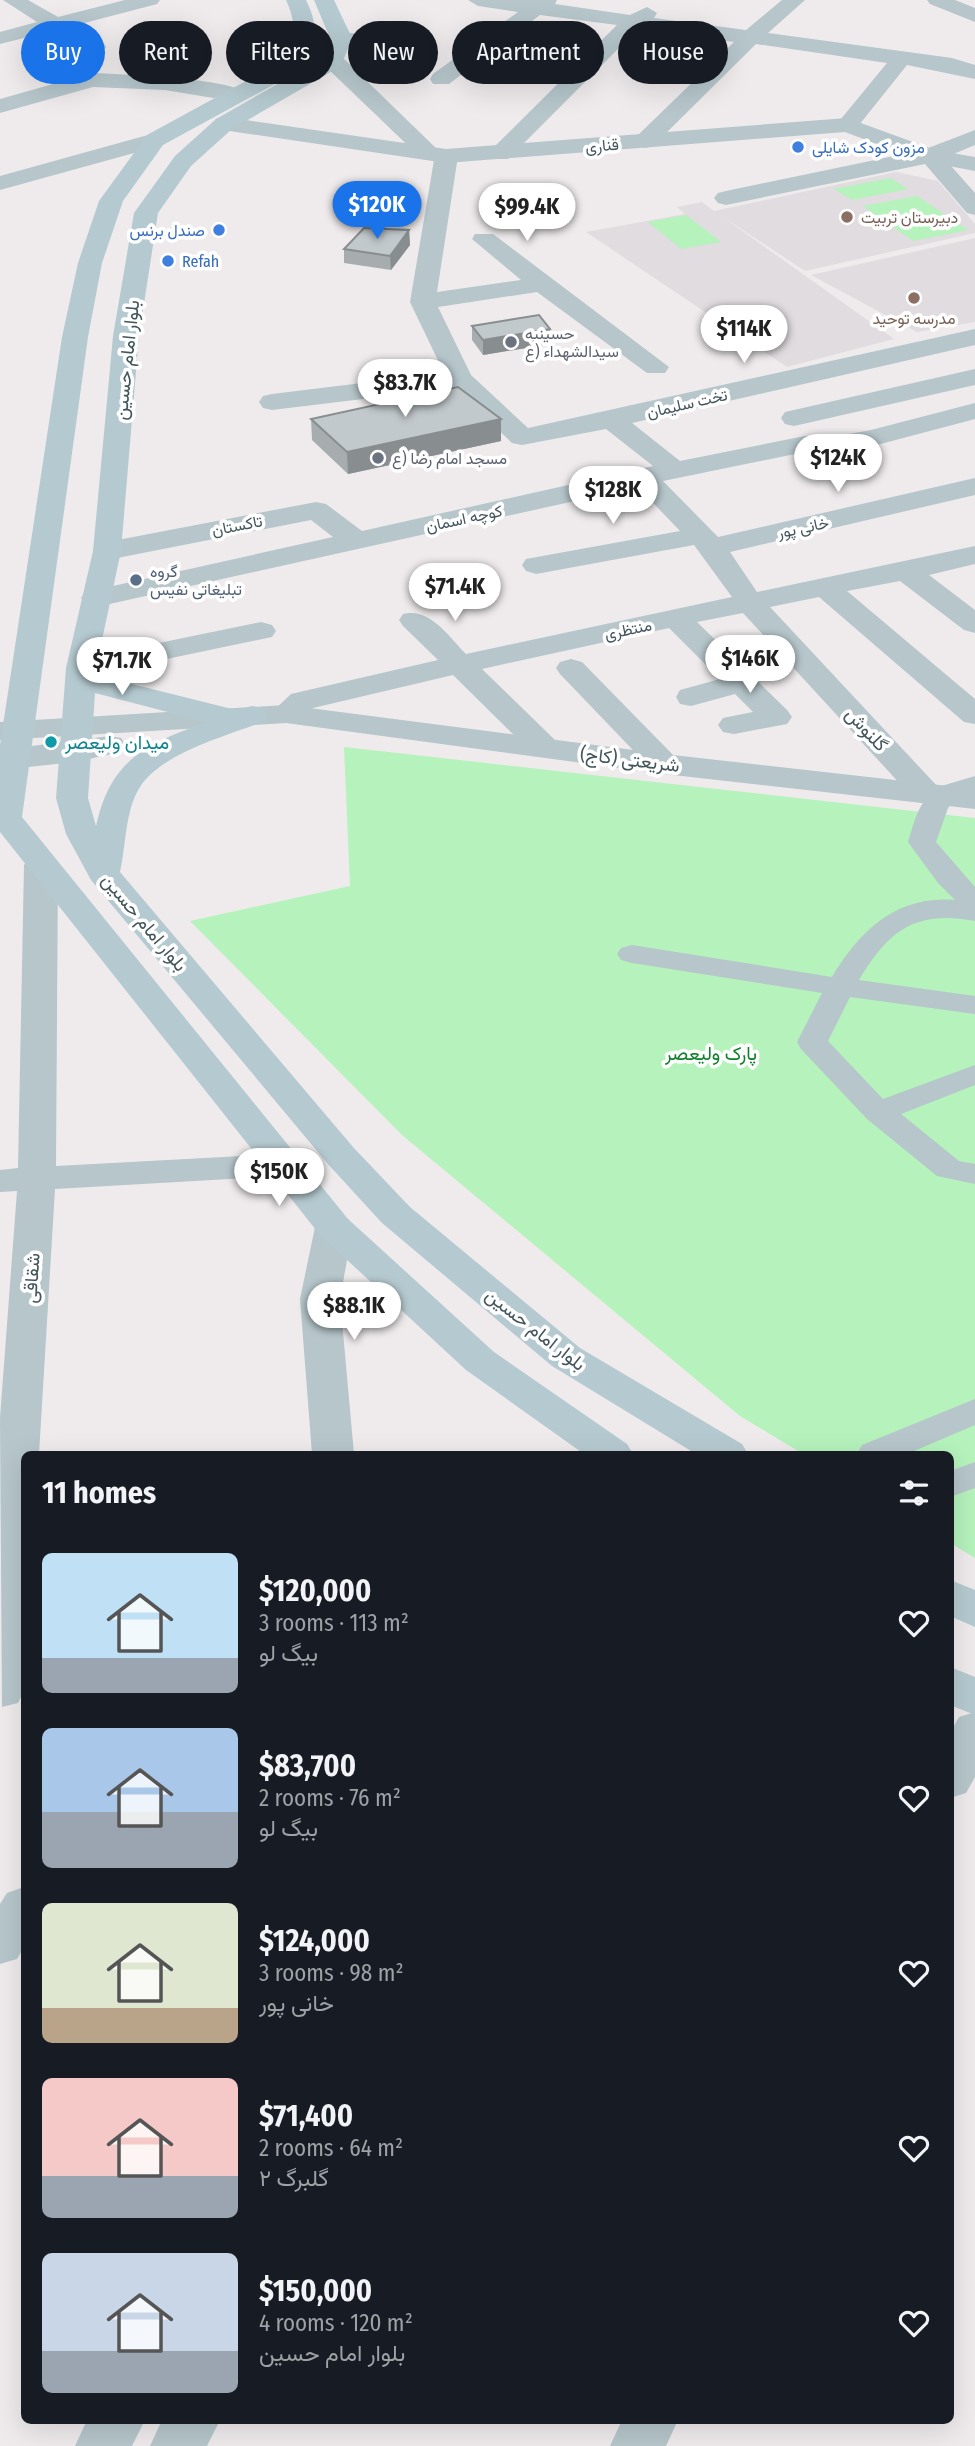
<!DOCTYPE html>
<meta charset="utf-8">
<style>
:root{--surface:#171b24;--page:#242831;--text:#f1f3f6;--muted:#9ea1a6;--accent:#1a73e8}
body{margin:0;font-family:"Fira Sans Condensed",Vazirmatn,sans-serif;background:var(--page);color:var(--text);height:100vh;display:flex;flex-direction:column;font-size:26px;white-space:nowrap}
*{box-sizing:border-box;margin:0}
p{font-size:23px;color:var(--muted)}
.icon{flex:none;width:38px;height:38px;fill:none;stroke:currentColor;stroke-width:2;stroke-linecap:round;stroke-linejoin:round}
.map{position:relative;flex:1;overflow:hidden}
.side{position:absolute;left:21px;top:1451px;width:933px;height:973px;display:flex;flex-direction:column;background:var(--surface);border-radius:10px;box-shadow:0 7px 28px #0002}
.side>*{flex:none}
.hud{position:absolute;left:21px;top:21px;width:934px;height:63px;display:flex;gap:14px}
.price{position:absolute;translate:-50% -60px;padding:0 16px;border-radius:24px;background:#fff;color:#222;font-size:23px;line-height:46px;filter:drop-shadow(0 2px 4px #0008)}
.price::after{content:'';position:absolute;left:50%;top:42px;width:21px;height:16px;margin-left:-10px;background:inherit;clip-path:polygon(0 0,100% 0,50% 100%)}
.price.active{background:var(--accent);color:#fff}
ul{padding:0;list-style:none}
li{display:flex;align-items:center;gap:21px;height:175px;padding:0 21px}
li span{display:grid;place-items:center;flex:none;width:196px;height:140px;border-radius:10px;color:#555}
li>.icon{margin-inline-start:auto}
span .icon{width:84px;height:84px;fill:#fffc;stroke-width:1}
li b{font-size:30px}
h2{display:flex;justify-content:space-between;align-items:center;height:84px;padding:0 21px;font-size:30px}
.chip{padding:0 24px;border-radius:32px;background:var(--surface);box-shadow:0 7px 28px #0002;font-size:24px;line-height:63px}
.chip.active{background:var(--accent);color:#fff}
.map>svg:first-child{display:block}
.education{fill:#e0dcdf}
.green{fill:#b5f2bc}
.lines{fill:none;stroke-linecap:round;stroke-linejoin:round}
.pedestrian{fill:#b6c6cb;fill-rule:evenodd}
.minor{fill:#b6c6cb;fill-rule:evenodd}
.tertiary{fill:#b6c6cb;fill-rule:evenodd}
.secondary{fill:#b5cad0;fill-rule:evenodd}
.wall{fill:#a7adaf}
.shaded-wall{fill:#888d8f}
.building{fill:#c2c9cc;stroke:#888d8f;stroke-width:2}
.shop-dot{fill:#3f7fe0;stroke:#fff;stroke-width:2.5}
.education-dot{fill:#8d6e63;stroke:#fff;stroke-width:2.5}
.worship-dot{fill:#6b7280;stroke:#fff;stroke-width:2.5}
.service-dot{fill:#5c6f8a;stroke:#fff;stroke-width:2.5}
.culture-dot{fill:#0f9aa8;stroke:#fff;stroke-width:2.5}
.labels{text-anchor:middle;stroke-width:7;stroke-linejoin:round;paint-order:stroke}
.far-street-label{font-size:16px;fill:#43565b;stroke:#fff}
.far-shop-label{font-size:16px;fill:#366cbe;stroke:#fff;text-anchor:start}
.far-education-label{font-size:16px;fill:#785e54;stroke:#fff;text-anchor:start}
.far-worship-label{font-size:16px;fill:#5b616d;stroke:#fff;text-anchor:start}
.far-service-label{font-size:16px;fill:#4e5e75;stroke:#fff;text-anchor:start}
.street-label{font-size:19px;fill:#43565b;stroke:#fff}
.culture-label{font-size:19px;fill:#0d838f;stroke:#fff;text-anchor:start}
.park-label{font-size:19px;fill:#0f8029;stroke:#fff}
</style>
<div class="map">
<svg width="975" height="2446" viewBox="0 0 975 2446">
<rect width="100%" height="100%" fill="#efebec"/>
<g class="education">
<path d="M896 172 938 181 975 224V233L805 271 720 215 894 339 787 367 586 232 685 214 677 207 702 202 714 211Z"/>
<path d="M975 238V322L917 332 811 275Z"/>
</g>
<g class="green">
<path d="M890 178 908 189 852 200 834 189Z"/>
<path d="M917 196 968 230 913 241 863 206Z"/>
<path d="M686 215 721 242 681 249 648 222Z"/>
<path d="M344 747 975 818V1558L950 1543V1454H803L740 1416 402 1135 190 921 350 886Z"/>
</g>
<g class="lines">
<g class="pedestrian">
<path d="M944 788 954 790 958 796 948 808 936 842 975 887V921C915 910 889 930 859 980L975 996V1014L850 997 828 1041 883 1099 975 1065V1085L901 1114 959 1161 975 1164V1184L937 1176 867 1119 801 1049 797 1042 822 993 632 963 621 960 617 954 621 948 632 945 832 977C860 930 897 895 955 900L938 883 908 842C915 821 919 794 944 788Z"/>
<path d="M975 1399V1425L907 1454H857L862 1445Z"/>
<path d="M975 1462V1488L950 1497V1471Z"/>
</g>
<g class="minor">
<path d="M3 0H28L58 17 125 0H160L157 4 73 26 103 42 106 47 103 52 95 53 52 31 0 44V32L37 22Z"/>
<path d="M468 0H557L555 4 630 15 647 7 657 13 654 18 746 30 782 0H805L768 33 952 58 975 65V79L907 65 855 130 847 132 836 125 887 63 756 44 653 146 645 148 634 141 637 136 734 42 639 28 508 159H492L488 154 492 149 617 25 540 15 449 84H433L430 79 433 74 518 12 478 6Z"/>
<path d="M927 0H955L975 8V22L930 4Z"/>
<path d="M341 32 413 40 424 46 413 52 333 43 330 38Z"/>
<path d="M333 54 341 56 439 151H454L458 156 437 292 521 280 472 239 475 234H493L669 367 665 373H647L537 292 438 307 471 375 528 428 975 329V345L632 423 680 461 805 436 833 437 871 430 975 403V419L873 446 833 453 805 452 663 481 718 537 975 478V495L730 552 757 592 975 546V564L929 575 975 610V633L964 630 900 581 847 591 975 699V724L964 722 819 597 770 607 938 787 975 776V797L944 806 914 799 743 613 697 622 787 710 792 717 787 724 734 734 723 732 718 725 723 718 753 712 735 694 691 706 680 704 676 697 680 690 720 679 669 628 482 669 556 741 561 748 556 755 545 757 534 755 453 675 313 708C300 718 292 725 275 721L270 714 291 694 438 660 403 626 399 620 403 614C430 607 449 637 466 654L732 597 694 545 536 574 526 571 522 565 526 559 680 531 638 487 96 607 86 604 81 598 86 592 333 537 311 520 107 560 97 557 93 551 97 545 107 542 316 502 326 504 362 531 653 466 606 429 522 445 512 443 454 388 272 410 263 408 259 402 263 396 272 394 444 373 410 302 434 160 422 159 325 66 322 61Z"/>
<path d="M92 73C117 74 237 78 248 95L237 102 165 90 93 87 0 113V99Z"/>
<path d="M975 130V145L944 158 975 193V215L967 213 925 164 726 205 718 203 714 198 718 193 726 191 923 150Z"/>
<path d="M155 133 166 140 163 145 0 190V176Z"/>
<path d="M975 369V385L794 426 785 424 781 418 785 412Z"/>
<path d="M261 622 272 625 276 631 272 637 81 677 70 674 66 668 70 662 81 659Z"/>
<path d="M571 659 582 662 675 757 680 764 675 771 664 774 653 771 560 674 556 668 560 662Z"/>
<path d="M41 855 53 858 58 865 56 1166 281 1154 294 1157 300 1165 294 1173 281 1176 55 1189 39 1454H24V1691L18 1703 2 1707 0 1418 17 1191 0 1192V1170L18 1168 24 865 29 858Z"/>
<path d="M334 1215 348 1219 353 1227 340 1299 354 1454H312L300 1299 315 1227 320 1219Z"/>
<path d="M975 1712V1777L966 1793 950 1798V1733L959 1717Z"/>
<path d="M24 1887V1947L17 1959 0 1964V1904L7 1893Z"/>
<path d="M622 2420H678L666 2446H610Z"/>
</g>
<g class="tertiary">
<path d="M224 117 446 149 847 118 935 150 975 157V171L922 161 845 132 446 163 216 129 213 124 216 119Z"/>
<path d="M286 705 664 754 975 789V809L664 774 286 723 0 740V722Z"/>
<path d="M110 736 121 738 126 745 121 752 75 762 0 770V750Z"/>
<path d="M87 2420H145L132 2446H75Z"/>
<path d="M162 2420H220L207 2446H150Z"/>
</g>
<g class="secondary">
<path d="M286 0H306C320 28 317 48 297 72L163 145 123 201 102 263 88 337 22 817 348 1219 494 1352 627 1444 633 1454H584L466 1370 320 1235 0 832V745L62 337 78 263 99 201 147 135 281 62C298 43 296 22 286 0Z"/>
<path d="M314 0H334L352 38 341 66 232 129 191 166 158 213 139 336 121 551 96 668V675L236 710 252 706 263 708 268 715 263 722C228 735 160 754 140 787 125 810 126 846 120 872L353 1147 410 1207 580 1348 742 1444 748 1454H696L552 1366 382 1223 327 1163 91 880 66 834 56 798 66 668 93 551 113 336 134 213 175 156 216 119 323 58 330 38ZM95 693 206 722C145 745 111 759 96 826L88 798Z"/>
<path d="M950 1580 975 1590V1627L950 1616Z"/>
<path d="M950 1667 975 1677V1715L950 1705Z"/>
</g>
</g>
<g class="wall">
<path d="M409 230 410 245 391 270 344 263V249Z"/>
<path d="M472 326 550 329V344L483 355 472 340Z"/>
<path d="M311 419 501 441 348 474 312 440Z"/>
</g>
<g class="shaded-wall">
<path d="M409 230 410 245 391 270 390 256Z"/>
<path d="M550 329V344L483 355V340Z"/>
<path d="M501 419V441L348 474 347 452Z"/>
</g>
<g class="building">
<path d="M364 228 409 230 390 256 344 249Z"/>
<path d="M539 315 550 329 483 340 472 326Z"/>
<path d="M458 387 501 419 347 452 311 419Z"/>
</g>
<g class="shop-dot">
<circle cx="798" cy="147" r="7"/>
<circle cx="219" cy="230" r="7"/>
<circle cx="168" cy="261" r="7"/>
</g>
<g class="education-dot">
<circle cx="847" cy="217" r="7"/>
<circle cx="914" cy="298" r="7"/>
</g>
<g class="worship-dot">
<circle cx="511" cy="342" r="7"/>
<circle cx="378" cy="458" r="7"/>
</g>
<circle class="service-dot" cx="136" cy="580" r="7"/>
<circle class="culture-dot" cx="51" cy="742" r="7"/>
<g class="labels">
<g class="far-street-label">
<text transform="translate(602 145) rotate(-5)" y="6">قناری</text>
<text transform="translate(687 403) rotate(-13)" y="6">تخت سلیمان</text>
<text transform="translate(464 518) rotate(-12)" y="6">کوچه اسمان</text>
<text transform="translate(237 525) rotate(-11)" y="6">تاکستان</text>
<text transform="translate(803 527) rotate(-12)" y="6">خانی پور</text>
<text transform="translate(628 629) rotate(-12)" y="6">منتظری</text>
</g>
<g class="far-shop-label">
<text x="812" y="153">مزون کودک شایلی</text>
<text x="205" y="236" text-anchor="end">صندل برنس</text>
<text x="182" y="267">Refah</text>
</g>
<g class="far-education-label">
<text x="861" y="223">دبیرستان تربیت</text>
<text x="914" y="324" text-anchor="middle">مدرسه توحید</text>
</g>
<g class="far-worship-label">
<text x="525" y="339">حسینیه<tspan x="525" dy="18">سیدالشهداء (ع</tspan></text>
<text x="392" y="464">مسجد امام رضا (ع</text>
</g>
<g class="far-service-label">
<text x="150" y="577">گروه<tspan x="150" dy="18">تبلیغاتی نفیس</tspan></text>
</g>
<g class="street-label">
<text transform="translate(126 360) rotate(-84)" y="7">بلوار امام حسین</text>
<text transform="translate(867 729) rotate(47)" y="7">گلنوش</text>
<text transform="translate(630 759) rotate(7)" y="7">شریعتی (کاج)</text>
<text transform="translate(145 922) rotate(50)" y="7">بلوار امام حسین</text>
<text transform="translate(31 1278) rotate(-86)" y="7">شقاقی</text>
<text transform="translate(536 1329) rotate(38)" y="7">بلوار امام حسین</text>
</g>
<g class="culture-label">
<text x="65" y="749">میدان ولیعصر</text>
</g>
<g class="park-label">
<text x="711" y="1060">پارک ولیعصر</text>
</g>
</g>
</svg>
<b class="price active" style="left:377px;top:241px">$120K</b>
<b class="price" style="left:527px;top:243px">$99.4K</b>
<b class="price" style="left:744px;top:365px">$114K</b>
<b class="price" style="left:405px;top:419px">$83.7K</b>
<b class="price" style="left:838px;top:494px">$124K</b>
<b class="price" style="left:613px;top:526px">$128K</b>
<b class="price" style="left:455px;top:623px">$71.4K</b>
<b class="price" style="left:750px;top:695px">$146K</b>
<b class="price" style="left:122px;top:697px">$71.7K</b>
<b class="price" style="left:279px;top:1208px">$150K</b>
<b class="price" style="left:354px;top:1342px">$88.1K</b>
<div class="hud">
<a class="chip active">Buy</a>
<a class="chip">Rent</a>
<a class="chip">Filters</a>
<a class="chip">New</a>
<a class="chip">Apartment</a>
<a class="chip">House</a>
</div>
<section class="side">
<h2>11 homes<svg class="icon" aria-label="filters" viewBox="0 0 24 24"><path d="M4 7h16M4 17h16"/><circle cx="9" cy="7" r="2"/><circle cx="15" cy="17" r="2"/></svg></h2>
<ul>
<li><span style="background:linear-gradient(#bfe0f5 75%,#9aa5b1 0)"><svg class="icon" aria-label="home" viewBox="0 0 24 24"><path d="M3 11l9-7 9 7M6 9v11h12V9"/></svg></span><div><b>$120,000</b><p>3 rooms · 113 m²</p><p>بیگ لو</p></div><svg class="icon" aria-label="heart" viewBox="0 0 24 24"><path d="M12 20l-8-8c-3-5 5-10 8-4 3-6 11-1 8 4z"/></svg></li>
<li><span style="background:linear-gradient(#a9c7e8 60%,#9aa5b1 0)"><svg class="icon" aria-label="home" viewBox="0 0 24 24"><path d="M3 11l9-7 9 7M6 9v11h12V9"/></svg></span><div><b>$83,700</b><p>2 rooms · 76 m²</p><p>بیگ لو</p></div><svg class="icon" aria-label="heart" viewBox="0 0 24 24"><path d="M12 20l-8-8c-3-5 5-10 8-4 3-6 11-1 8 4z"/></svg></li>
<li><span style="background:linear-gradient(#dfe7d0 75%,#b9a48a 0)"><svg class="icon" aria-label="home" viewBox="0 0 24 24"><path d="M3 11l9-7 9 7M6 9v11h12V9"/></svg></span><div><b>$124,000</b><p>3 rooms · 98 m²</p><p>خانی پور</p></div><svg class="icon" aria-label="heart" viewBox="0 0 24 24"><path d="M12 20l-8-8c-3-5 5-10 8-4 3-6 11-1 8 4z"/></svg></li>
<li><span style="background:linear-gradient(#f6c9c9 70%,#9aa5b1 0)"><svg class="icon" aria-label="home" viewBox="0 0 24 24"><path d="M3 11l9-7 9 7M6 9v11h12V9"/></svg></span><div><b>$71,400</b><p>2 rooms · 64 m²</p><p>گلبرگ ۲</p></div><svg class="icon" aria-label="heart" viewBox="0 0 24 24"><path d="M12 20l-8-8c-3-5 5-10 8-4 3-6 11-1 8 4z"/></svg></li>
<li><span style="background:linear-gradient(#c9d6e8 70%,#9aa5b1 0)"><svg class="icon" aria-label="home" viewBox="0 0 24 24"><path d="M3 11l9-7 9 7M6 9v11h12V9"/></svg></span><div><b>$150,000</b><p>4 rooms · 120 m²</p><p>بلوار امام حسین</p></div><svg class="icon" aria-label="heart" viewBox="0 0 24 24"><path d="M12 20l-8-8c-3-5 5-10 8-4 3-6 11-1 8 4z"/></svg></li>
</ul>
</section>
</div>
